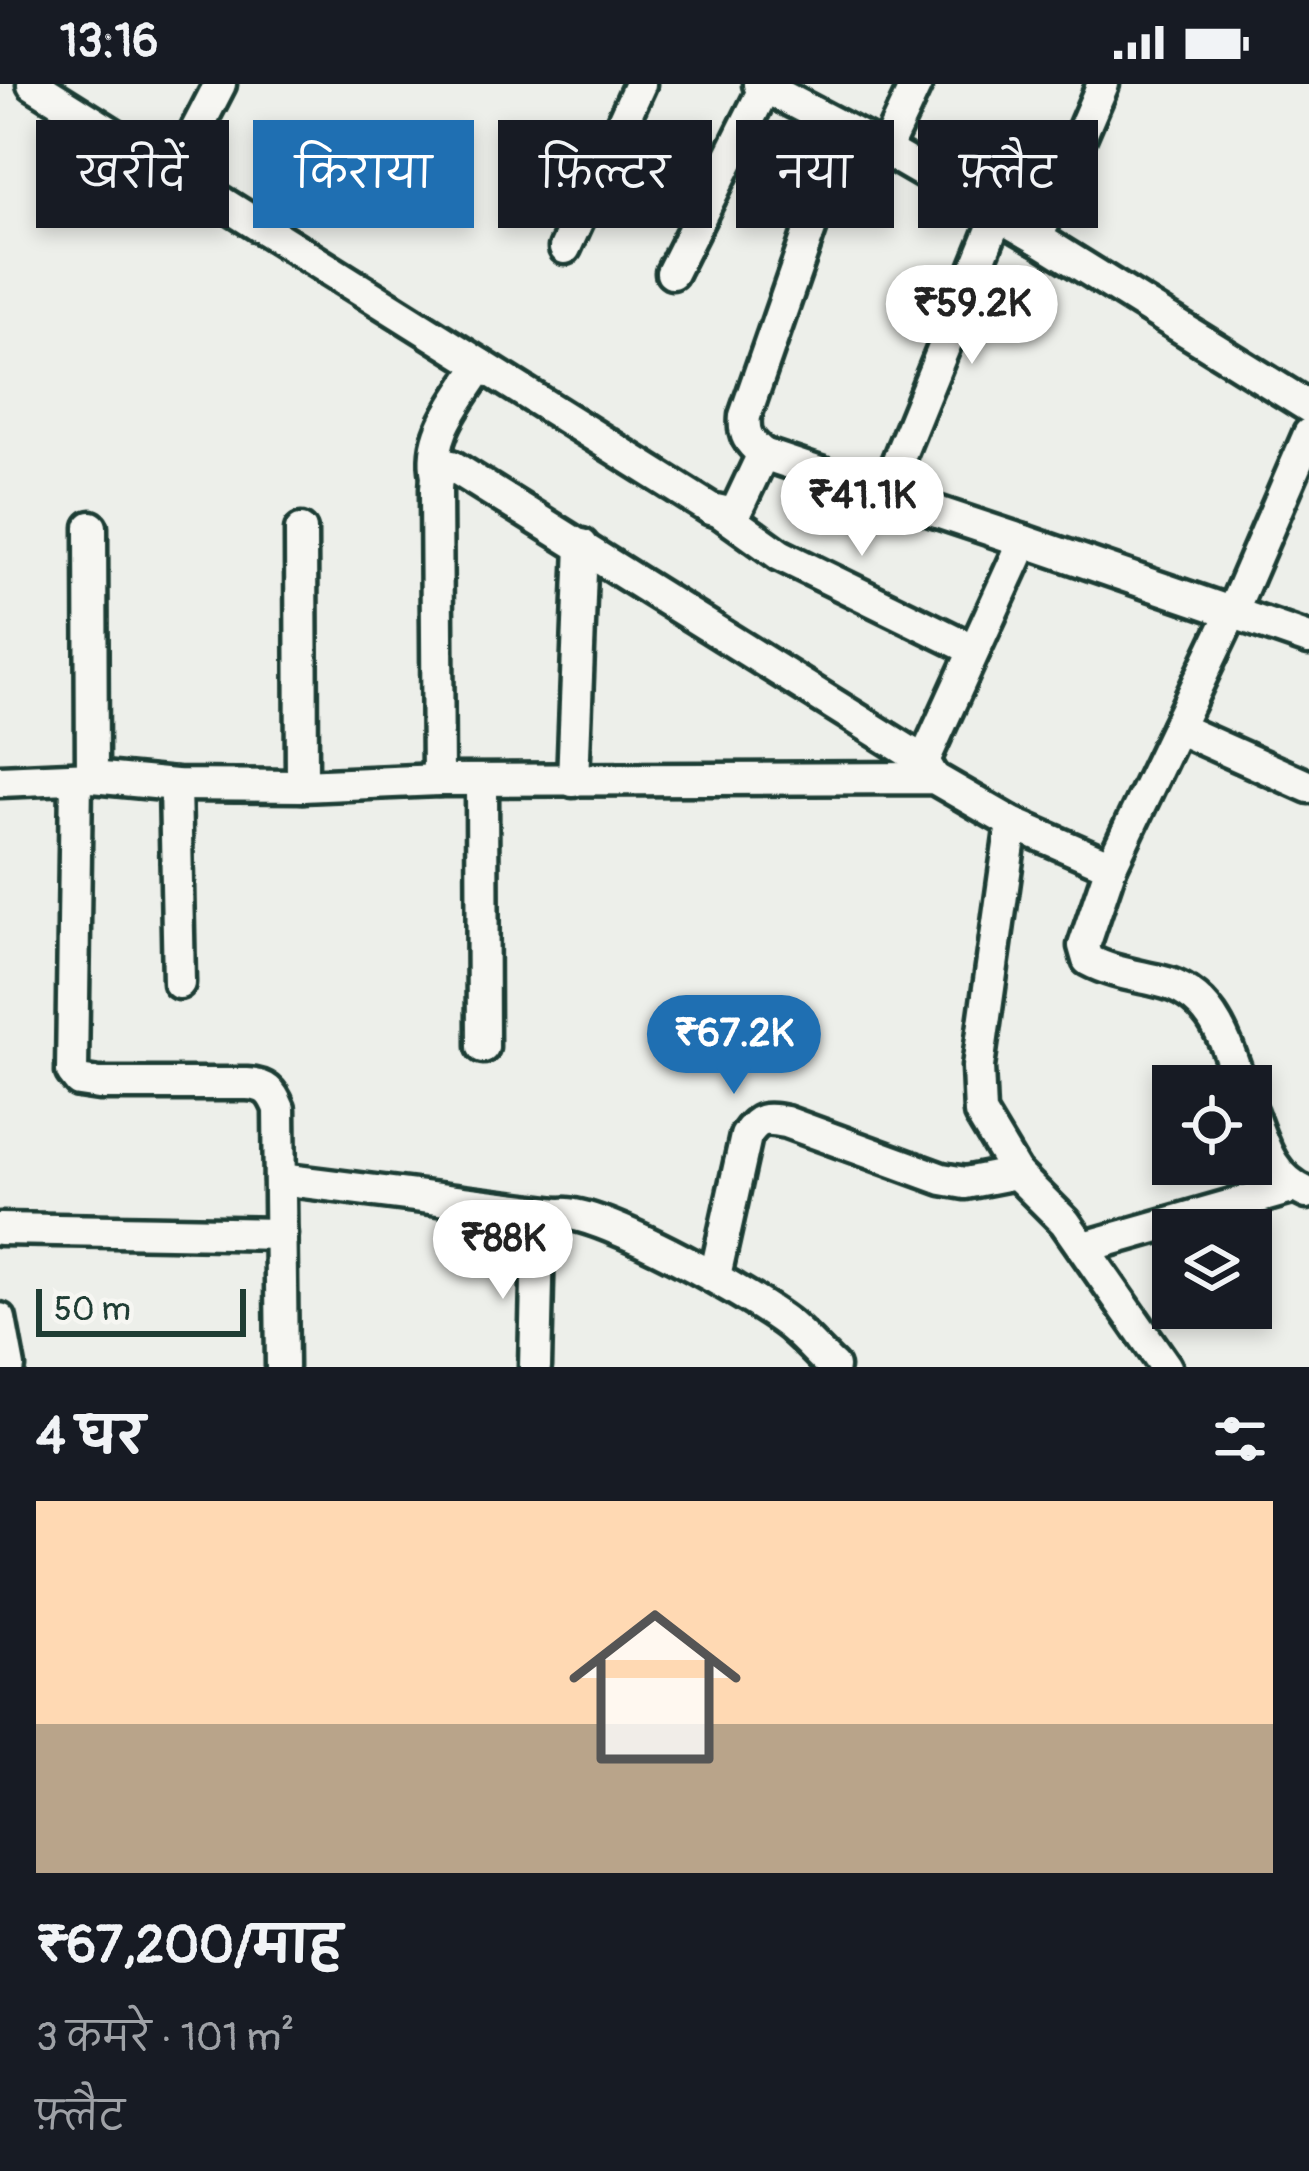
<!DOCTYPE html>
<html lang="hi">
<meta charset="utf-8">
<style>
:root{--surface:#171b24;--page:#20242c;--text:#f1f3f6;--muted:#9ea1a6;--line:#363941;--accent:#1f6fb2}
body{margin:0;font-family:Pangolin,"Playpen Sans Deva",sans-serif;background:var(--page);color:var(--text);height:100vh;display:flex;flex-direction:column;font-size:45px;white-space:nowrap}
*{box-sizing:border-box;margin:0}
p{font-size:39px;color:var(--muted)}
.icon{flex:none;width:66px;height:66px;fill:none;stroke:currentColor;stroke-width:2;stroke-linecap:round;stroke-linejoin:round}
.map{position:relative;height:1283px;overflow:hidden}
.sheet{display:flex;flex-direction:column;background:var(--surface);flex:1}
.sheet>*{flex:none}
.banner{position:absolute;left:36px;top:36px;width:1239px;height:108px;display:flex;gap:24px}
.tools{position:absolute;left:1152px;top:981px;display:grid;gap:24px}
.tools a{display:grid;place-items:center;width:120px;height:120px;border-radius:0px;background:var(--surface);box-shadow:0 6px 18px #0003;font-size:60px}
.scale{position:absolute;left:36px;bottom:30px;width:210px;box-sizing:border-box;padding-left:12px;border:6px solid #1f3d34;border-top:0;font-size:33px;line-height:42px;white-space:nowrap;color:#1f3d34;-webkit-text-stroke:9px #f6f6f2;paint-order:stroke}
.price{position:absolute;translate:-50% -102px;padding:0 27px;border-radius:42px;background:#fff;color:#222;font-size:39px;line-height:78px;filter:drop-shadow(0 3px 6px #0008)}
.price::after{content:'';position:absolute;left:50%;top:72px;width:36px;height:27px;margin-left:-18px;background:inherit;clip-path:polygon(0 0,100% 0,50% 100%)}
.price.current{background:var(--accent);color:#fff}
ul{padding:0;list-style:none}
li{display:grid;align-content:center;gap:24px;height:636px;padding:0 36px}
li+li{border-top:3px solid var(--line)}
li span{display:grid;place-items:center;height:372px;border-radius:0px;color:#555}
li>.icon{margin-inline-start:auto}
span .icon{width:216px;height:216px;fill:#fffc;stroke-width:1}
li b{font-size:51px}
h2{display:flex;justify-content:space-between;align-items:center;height:144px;padding:0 36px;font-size:51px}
.chip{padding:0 42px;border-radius:0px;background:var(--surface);box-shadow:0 6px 18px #0003;font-size:42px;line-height:108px}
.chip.current{background:var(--accent);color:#fff}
.status{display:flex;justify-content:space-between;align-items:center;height:84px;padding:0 60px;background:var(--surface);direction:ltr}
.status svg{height:33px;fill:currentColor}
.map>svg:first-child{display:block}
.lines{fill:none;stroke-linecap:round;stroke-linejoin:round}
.street-casing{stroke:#1f3d34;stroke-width:39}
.street{stroke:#f6f6f2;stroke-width:30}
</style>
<div class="status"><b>13:16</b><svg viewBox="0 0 49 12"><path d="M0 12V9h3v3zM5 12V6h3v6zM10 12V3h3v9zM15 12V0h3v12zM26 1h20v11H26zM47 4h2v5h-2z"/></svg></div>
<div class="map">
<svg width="1309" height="1283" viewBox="0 0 1309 1283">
<rect width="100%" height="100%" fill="#edefea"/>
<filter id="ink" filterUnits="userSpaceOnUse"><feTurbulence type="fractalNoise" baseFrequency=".00833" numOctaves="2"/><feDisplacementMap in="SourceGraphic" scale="24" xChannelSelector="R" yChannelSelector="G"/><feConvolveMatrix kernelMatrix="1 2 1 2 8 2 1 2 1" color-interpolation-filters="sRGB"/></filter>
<g filter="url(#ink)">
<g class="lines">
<g class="street-casing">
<g id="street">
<path d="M33 0 711 425 729 429 738 423 763 370 1024 457 924 677"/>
<path d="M759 0 885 66 1037 154 1309 323"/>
<path d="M885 66 916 0"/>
<path d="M174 89 220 0"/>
<path d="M1037 154 1103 0"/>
<path d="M565 164 640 0"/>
<path d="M672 189 765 3"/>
<path d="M763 370C749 358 743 351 745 332L844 47"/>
<path d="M437 392C428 349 460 316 481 281"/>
<path d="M885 408 997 133"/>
<path d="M720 428 780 471 974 566"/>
<path d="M91 443 92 693"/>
<path d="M301 446 302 702"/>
<path d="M1024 457 1309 555"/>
<path d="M1177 644 1309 703"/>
<path d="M76 694 72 988 79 997 99 1000H247C266 1001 272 1007 279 1025L282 1283"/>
<path d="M438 696 436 405 437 392 452 382 924 677 934 694"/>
<path d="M0 697 92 693 175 701 302 702 438 696 934 694 1012 739 1111 782"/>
<path d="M573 697 582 461"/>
<path d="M482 698 483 963"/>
<path d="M175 701 179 899"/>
<path d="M1012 739 978 983 980 1029 1016 1089 1065 1138 1166 1283"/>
<path d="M1241 1002C1225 956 1213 909 1159 897 1134 891 1110 888 1088 876L1084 862 1111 782 1233 526 1309 350"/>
<path d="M1251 1029C1264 1064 1272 1093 1307 1109"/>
<path d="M280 1095 558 1130"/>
<path d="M0 1145 281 1150"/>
<path d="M1085 1163 1295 1103"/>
<path d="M715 1192 746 1052C758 1033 766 1034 786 1038L942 1095 965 1099 1016 1089"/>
<path d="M0 1235 9 1283"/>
<path d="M535 1283 538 1155C543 1142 546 1132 561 1130 599 1125 761 1216 793 1244 807 1256 819 1270 833 1283"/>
</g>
</g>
<use href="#street" class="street"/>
</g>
</g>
</svg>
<div class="tools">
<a><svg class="icon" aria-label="locate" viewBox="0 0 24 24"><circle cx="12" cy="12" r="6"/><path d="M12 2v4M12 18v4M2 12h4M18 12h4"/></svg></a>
<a><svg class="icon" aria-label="layers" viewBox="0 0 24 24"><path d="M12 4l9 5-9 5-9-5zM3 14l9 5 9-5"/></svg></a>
</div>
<div class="scale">50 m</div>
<b class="price" style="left:972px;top:283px">₹59.2K</b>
<b class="price" style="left:862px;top:475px">₹41.1K</b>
<b class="price current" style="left:734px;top:1013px">₹67.2K</b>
<b class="price" style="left:503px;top:1218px">₹88K</b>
<div class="banner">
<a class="chip">खरीदें</a>
<a class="chip current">किराया</a>
<a class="chip">फ़िल्टर</a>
<a class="chip">नया</a>
<a class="chip">फ़्लैट</a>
</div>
</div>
<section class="sheet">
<h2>4 घर<svg class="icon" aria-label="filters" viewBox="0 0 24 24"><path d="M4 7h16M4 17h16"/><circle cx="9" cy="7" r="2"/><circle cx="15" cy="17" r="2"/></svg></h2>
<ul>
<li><span style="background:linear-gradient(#ffd9b3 60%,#b9a48a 0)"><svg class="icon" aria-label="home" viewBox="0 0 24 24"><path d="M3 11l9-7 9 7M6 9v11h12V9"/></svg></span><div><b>₹67,200/माह</b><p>3 कमरे · 101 m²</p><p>फ़्लैट</p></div></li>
</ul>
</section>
